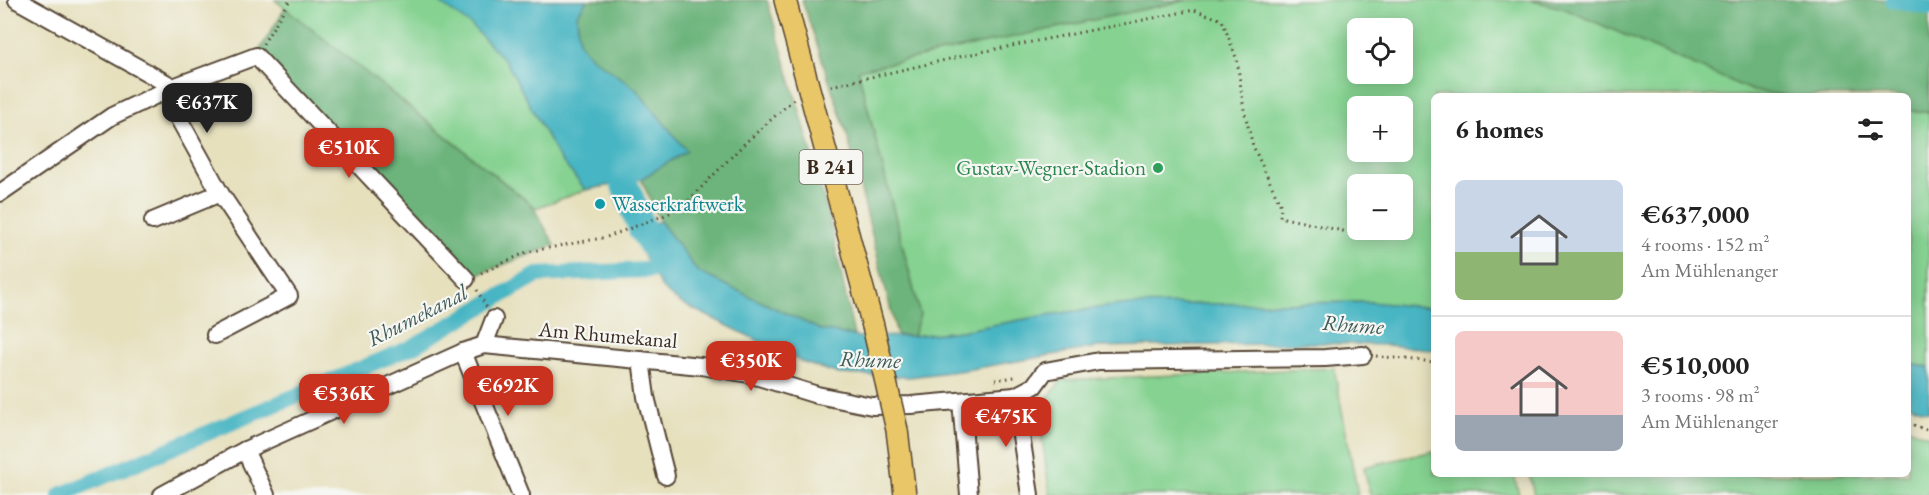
<!DOCTYPE html>
<meta charset="utf-8">
<style>
:root{--surface:#fff;--page:#f2f2f2;--text:#222;--muted:#767676;--line:#e0e0e0;--accent:#c8321e}
body{margin:0;font-family:"EB Garamond",serif;background:var(--page);color:var(--text);height:100vh;display:flex;flex-direction:column;font-size:22px;white-space:nowrap}
*{box-sizing:border-box;margin:0}
p{font-size:20px;color:var(--muted)}
.icon{flex:none;width:33px;height:33px;fill:none;stroke:currentColor;stroke-width:2;stroke-linecap:round;stroke-linejoin:round}
.map{position:relative;flex:1;overflow:hidden}
.details{position:absolute;left:1431px;top:93px;width:480px;height:384px;display:flex;flex-direction:column;background:var(--surface);border-radius:9px;box-shadow:0 3px 15px #0003}
.details>*{flex:none}
.buttons{position:absolute;left:1347px;top:18px;display:grid;gap:12px}
.buttons a{display:grid;place-items:center;width:66px;height:66px;border-radius:9px;background:var(--surface);box-shadow:0 3px 15px #0003;font-size:30px}
.price{position:absolute;translate:-50% -51px;padding:0 14px;border-radius:12px;background:var(--accent);color:#fff;font-size:20px;line-height:39px;filter:drop-shadow(0 2px 3px #0008)}
.price::after{content:'';position:absolute;left:50%;top:36px;width:18px;height:14px;margin-left:-9px;background:inherit;clip-path:polygon(0 0,100% 0,50% 100%)}
.price.current{background:#222;color:#fff}
ul{padding:0;list-style:none}
li{display:flex;align-items:center;gap:18px;height:150px;padding:0 24px}
li+li{border-top:2px solid var(--line)}
li span{display:grid;place-items:center;flex:none;width:168px;height:120px;border-radius:9px;color:#555}
li>.icon{margin-inline-start:auto}
span .icon{width:72px;height:72px;fill:#fffc;stroke-width:1}
li b{font-size:26px}
h2{display:flex;justify-content:space-between;align-items:center;height:72px;padding:0 24px;font-size:26px}
.map>svg:first-child{display:block}
.green{fill:#85d291;stroke:#607e58;stroke-width:1.5;fill-rule:evenodd}
.forest{fill:#6cb47b;stroke:#546f4c;stroke-width:1.5}
.water{fill:#47b5c3;stroke:#417070;stroke-width:1.5}
.lines{fill:none;stroke-linecap:round;stroke-linejoin:round}
.canal{stroke:#47b5c3;stroke-width:16}
.river{stroke:#47b5c3;stroke-width:28}
.minor-casing{stroke:#554536;stroke-width:20}
.major-casing{stroke:#554536;stroke-width:24}
.path{stroke:#554536;stroke-width:3;stroke-dasharray:1.5 4.5;stroke-linecap:butt}
.minor{stroke:#fff;stroke-width:16}
.major{stroke:#e9c769;stroke-width:21}
.major-bridge-casing{stroke:#554536;stroke-width:24;stroke-linecap:butt}
.major-bridge{stroke:#e9c769;stroke-width:21}
.leisure-dot{fill:#2e9e5b;stroke:#f6f6f2;stroke-width:2}
.culture-dot{fill:#0f9aa8;stroke:#f6f6f2;stroke-width:2}
.labels{text-anchor:middle;stroke-width:4.5;stroke-linejoin:round;paint-order:stroke}
.shield{fill:#f6f6f2;stroke:#73675e;stroke-width:1.5}
.shield-label{font-size:20px;font-weight:bold;fill:#3b2a1e}
.leisure-label{font-size:21px;fill:#27864d;stroke:#f6f6f2;text-anchor:end}
.culture-label{font-size:21px;fill:#0d838f;stroke:#f6f6f2;text-anchor:start}
.street-label{font-size:21px;fill:#3b2a1e;stroke:#f6f6f2}
.water-label{font-size:22px;font-style:italic;fill:#3f5b58;stroke:#f6f6f2}
</style>
<div class="map">
<svg width="1929" height="495" viewBox="0 0 1929 495">
<rect width="100%" height="100%" fill="#f6f6f2"/>
<filter id="ink" filterUnits="userSpaceOnUse"><feTurbulence type="fractalNoise" baseFrequency=".0167" numOctaves="2"/><feDisplacementMap in="SourceGraphic" scale="12" xChannelSelector="R" yChannelSelector="G"/><feConvolveMatrix kernelMatrix="1 2 1 2 8 2 1 2 1" color-interpolation-filters="sRGB"/></filter>
<filter id="wash" filterUnits="userSpaceOnUse"><feTurbulence type="fractalNoise" baseFrequency=".008" numOctaves="4" result="noise"/><feDisplacementMap in="SourceGraphic" scale="24" xChannelSelector="R" yChannelSelector="G"/><feGaussianBlur stdDeviation="1.35" result="paint"/><feColorMatrix in="noise" values="0 0 0 0 0 0 0 0 0 0 0 0 0 0 0 0 0 1.4 0 .05"/><feComposite in="paint" operator="in"/></filter>
<g filter="url(#wash)">
<rect width="100%" height="100%" fill="#e6e0bd"/>
<g class="green">
<path d="M275 0H587L577 15 635 88 641 179 586 190 536 208Z"/>
<path d="M1187 0H1529L1563 8 1753 91 1793 96H1434V308L1369 302 1120 305 1047 315 961 331 913 336 920 314 858 70ZM1358 28H1402V74H1358ZM1358 106H1402V152H1358ZM1358 184H1402V230H1358Z"/>
<path d="M1908 110 1929 112V367L1908 364Z"/>
<path d="M1334 368 1358 495H1050L1038 410 1062 380Z"/>
<path d="M1908 428 1929 436V495H1534L1529 474H1908Z"/>
<path d="M1434 451V474H1514L1519 495H1370L1364 467Z"/>
</g>
<g class="forest">
<path d="M587 0H767L809 143 832 230 854 336 821 330 698 272 660 221 641 179 686 150 635 88 591 57 579 42 577 15Z"/>
<path d="M802 0H1187L858 70 920 315 913 336 897 335 847 134Z"/>
<path d="M1529 0H1929V112L1908 110V96H1793L1753 91 1563 8Z"/>
<path d="M285 8 532 205 555 245 466 279 256 56Z"/>
</g>
<g class="water">
<path d="M436 0H587L577 15 579 42 591 57 635 88 687 151 641 179 586 190 559 158 506 62 472 26Z"/>
<path d="M660 221 698 272 821 330 859 337 913 336 961 331 1047 315 1120 305 1369 302 1434 308V350L1387 345 1311 343 1098 347 966 370 910 377 839 374 804 363 679 302 662 288 630 232Z"/>
<path d="M1908 364 1929 367V412L1908 404Z"/>
</g>
<g class="lines">
<g class="canal">
<path d="M1893 0 1929 8"/>
<path d="M60 495 412 347 537 275 669 269"/>
</g>
<path class="river" d="M606 148 619 170 643 231 662 259"/>
</g>
</g>
<g filter="url(#ink)">
<g class="lines">
<g class="minor-casing">
<g id="minor">
<path d="M17 0 173 87"/>
<path d="M164 92 220 193"/>
<path d="M0 193 112 116 173 87 256 56 466 279"/>
<path d="M153 221 220 193 289 296 215 335"/>
<path d="M484 345 494 319"/>
<path d="M463 352 521 495"/>
<path d="M641 360 646 397 666 476"/>
<path d="M1015 396 1030 495"/>
<path d="M961 401 969 495"/>
<path d="M245 450 266 495"/>
<path d="M162 495 245 450 463 352 484 345 701 366 749 374 817 395 872 406 911 405 1015 396 1034 386 1045 371 1099 361 1325 358 1363 355"/>
</g>
</g>
<g class="major-casing">
<g id="major">
<path d="M785 0 873 326"/>
<path d="M897 430 905 495"/>
</g>
</g>
<g class="path">
<path d="M263 44 290 0"/>
<path d="M831 86 976 53 1194 10 1222 20 1237 60 1244 110 1253 146 1281 206 1280 217 1361 235"/>
<path d="M481 273 527 252 607 237 668 214 685 204 745 143 794 99"/>
<path d="M477 290 487 308"/>
<path d="M717 352 725 350 739 355"/>
<path d="M1376 356 1434 362"/>
<path d="M995 380 1015 377"/>
<path d="M1908 423 1929 431"/>
</g>
<use href="#minor" class="minor"/>
<use href="#major" class="major"/>
<g class="major-bridge-casing">
<path id="major-bridge" d="M873 326 897 430"/>
</g>
<use href="#major-bridge" class="major-bridge"/>
</g>
</g>
<circle class="leisure-dot" cx="1158" cy="168" r="6"/>
<circle class="culture-dot" cx="600" cy="204" r="6"/>
<g class="labels">
<rect class="shield" x="799.5" y="150" width="63" height="34" rx="4.5"/>
<g class="shield-label">
<text x="831" y="174">B 241</text>
</g>
<g class="leisure-label">
<text x="1146" y="175">Gustav-Wegner-Stadion</text>
</g>
<g class="culture-label">
<text x="612" y="211">Wasserkraftwerk</text>
</g>
<g class="street-label">
<text transform="translate(608 335) rotate(5)" y="7">Am Rhumekanal</text>
</g>
<g class="water-label">
<text transform="translate(417 315) rotate(-27)" y="8">Rhumekanal</text>
<text transform="translate(1353 324) rotate(4)" y="8">Rhume</text>
<text transform="translate(870 359) rotate(2)" y="8">Rhume</text>
</g>
</g>
</svg>
<div class="buttons">
<a><svg class="icon" aria-label="locate" viewBox="0 0 24 24"><circle cx="12" cy="12" r="6"/><path d="M12 2v4M12 18v4M2 12h4M18 12h4"/></svg></a>
<a>+</a>
<a>−</a>
</div>
<b class="price current" style="left:207px;top:134px">€637K</b>
<b class="price" style="left:349px;top:179px">€510K</b>
<b class="price" style="left:751px;top:392px">€350K</b>
<b class="price" style="left:508px;top:417px">€692K</b>
<b class="price" style="left:344px;top:425px">€536K</b>
<b class="price" style="left:1006px;top:448px">€475K</b>
<section class="details">
<h2>6 homes<svg class="icon" aria-label="filters" viewBox="0 0 24 24"><path d="M4 7h16M4 17h16"/><circle cx="9" cy="7" r="2"/><circle cx="15" cy="17" r="2"/></svg></h2>
<ul>
<li><span style="background:linear-gradient(#c9d6e8 60%,#8fb573 0)"><svg class="icon" aria-label="home" viewBox="0 0 24 24"><path d="M3 11l9-7 9 7M6 9v11h12V9"/></svg></span><div><b>€637,000</b><p>4 rooms · 152 m²</p><p>Am Mühlenanger</p></div></li>
<li><span style="background:linear-gradient(#f6c9c9 70%,#9aa5b1 0)"><svg class="icon" aria-label="home" viewBox="0 0 24 24"><path d="M3 11l9-7 9 7M6 9v11h12V9"/></svg></span><div><b>€510,000</b><p>3 rooms · 98 m²</p><p>Am Mühlenanger</p></div></li>
</ul>
</section>
</div>
